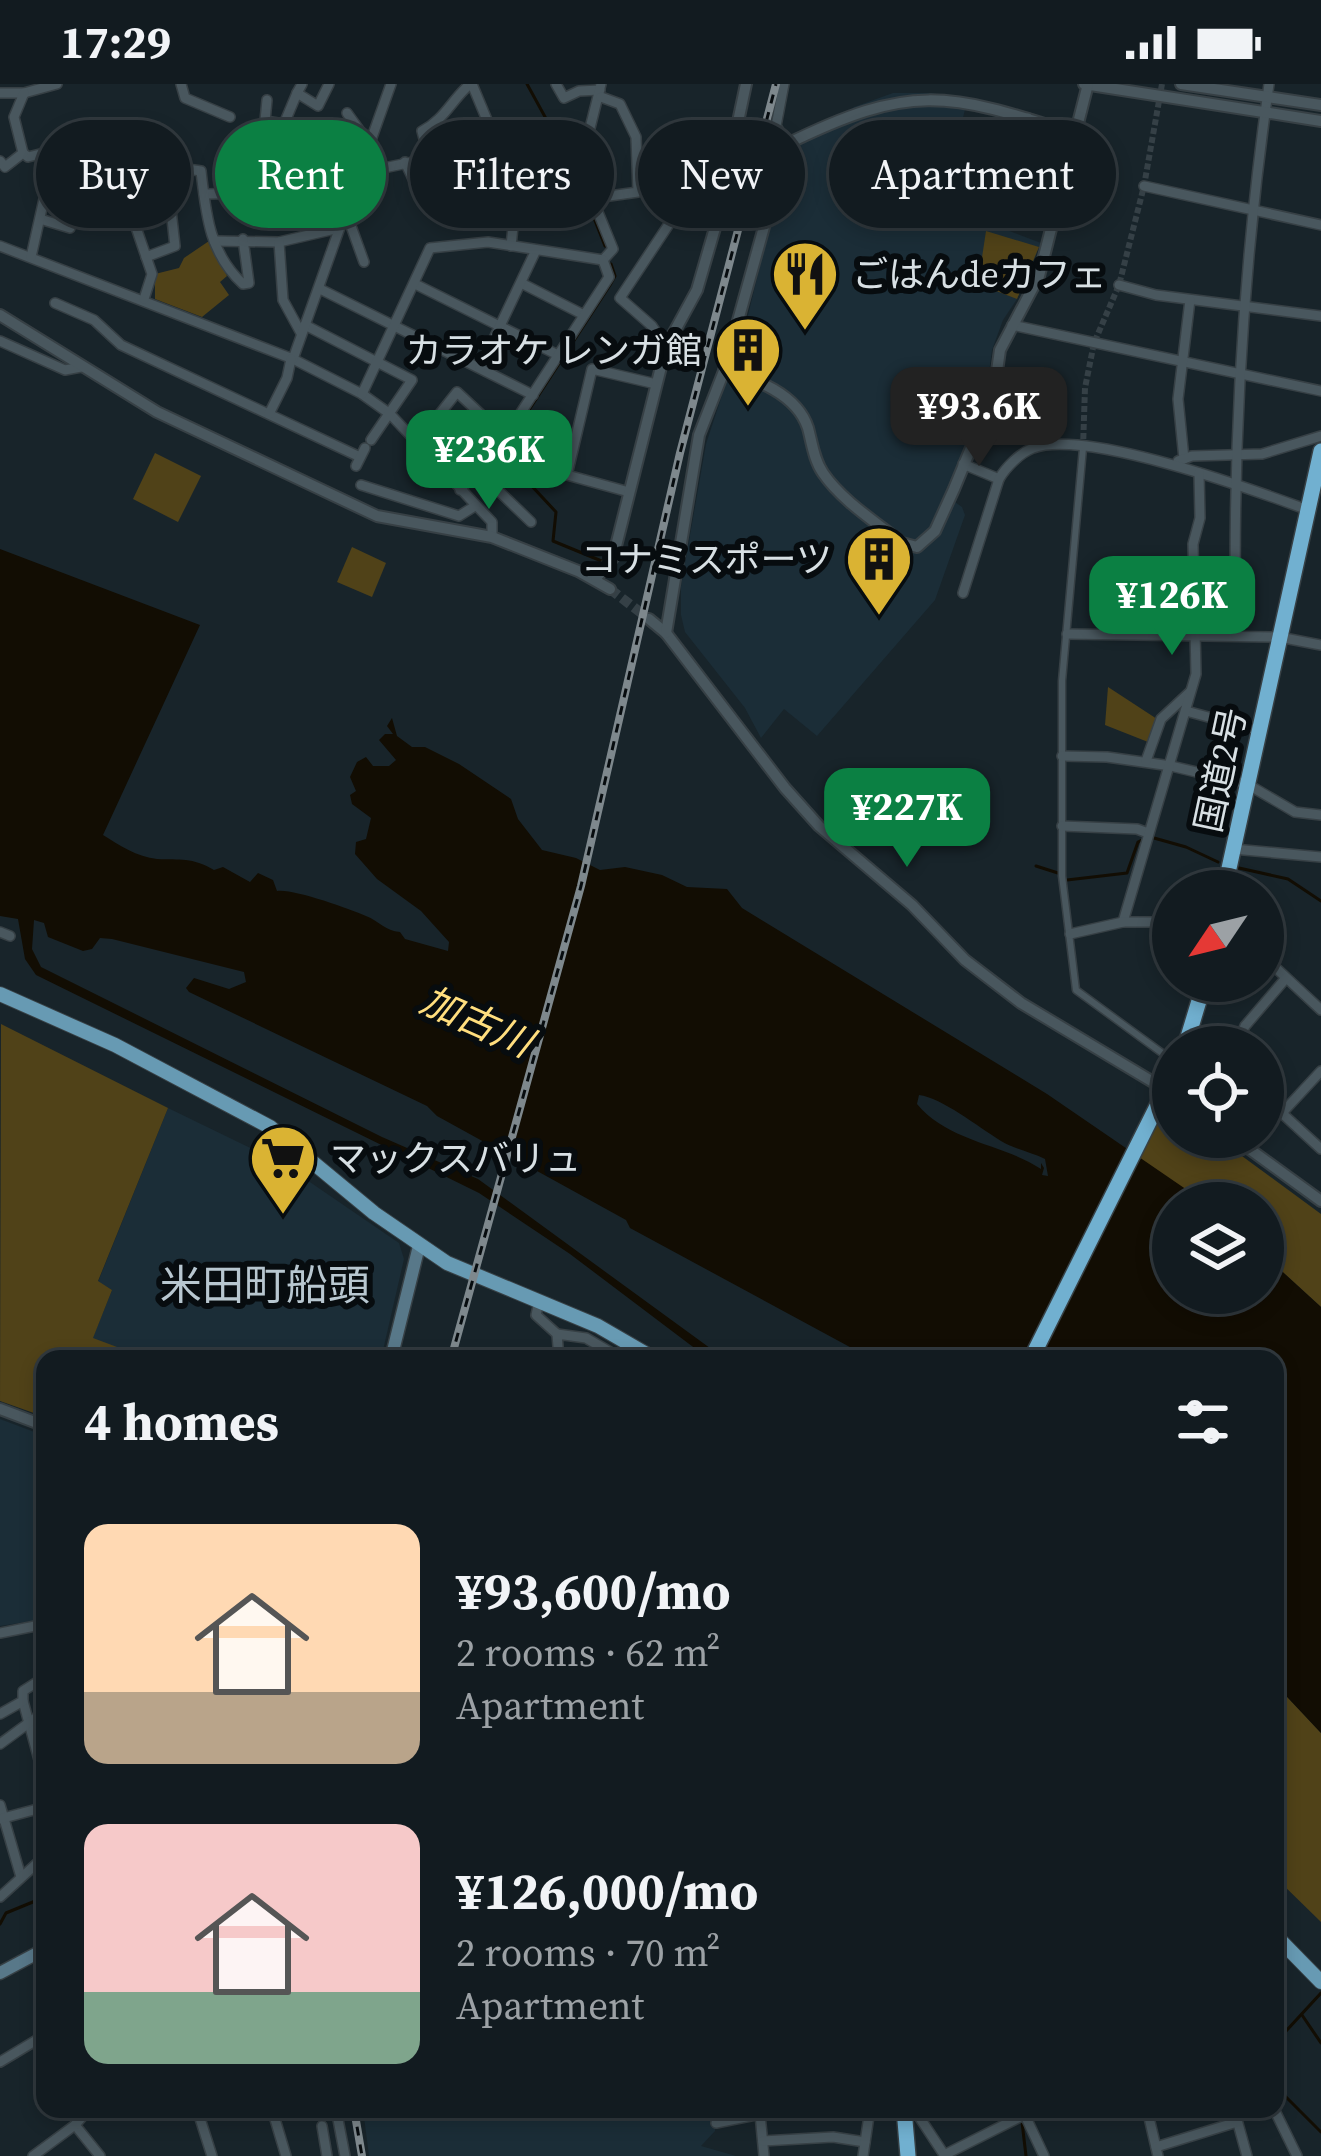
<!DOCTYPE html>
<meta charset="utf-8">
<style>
:root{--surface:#121b20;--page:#1f282d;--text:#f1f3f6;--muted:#9ca1a5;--line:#31393e;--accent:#0b8043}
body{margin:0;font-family:"Source Serif 4","Noto Sans JP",serif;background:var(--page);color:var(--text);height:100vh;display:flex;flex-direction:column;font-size:45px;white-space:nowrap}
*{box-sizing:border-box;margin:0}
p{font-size:39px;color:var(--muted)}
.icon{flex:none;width:66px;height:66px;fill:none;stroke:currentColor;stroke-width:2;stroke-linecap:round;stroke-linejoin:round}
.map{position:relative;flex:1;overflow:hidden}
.drawer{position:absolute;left:36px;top:1266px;width:1248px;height:768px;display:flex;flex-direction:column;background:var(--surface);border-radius:24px;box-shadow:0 6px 18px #0003,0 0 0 3px var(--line)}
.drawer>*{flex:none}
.hud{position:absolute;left:36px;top:36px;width:1251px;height:108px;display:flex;gap:24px}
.needle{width:78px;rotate:235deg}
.controls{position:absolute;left:1152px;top:786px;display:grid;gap:24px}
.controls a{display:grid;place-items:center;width:132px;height:132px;border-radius:50%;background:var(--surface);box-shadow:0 6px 18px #0003,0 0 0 3px var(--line);font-size:60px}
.price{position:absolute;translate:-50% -102px;padding:0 27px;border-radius:24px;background:var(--accent);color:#fff;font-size:39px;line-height:78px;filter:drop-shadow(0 3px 6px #0008)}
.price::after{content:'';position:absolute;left:50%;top:72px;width:36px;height:27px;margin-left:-18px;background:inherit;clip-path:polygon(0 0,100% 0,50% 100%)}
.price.active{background:#222;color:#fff}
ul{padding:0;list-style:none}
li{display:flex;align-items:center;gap:36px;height:300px;padding:0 48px}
li span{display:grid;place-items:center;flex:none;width:336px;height:240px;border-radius:24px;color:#555}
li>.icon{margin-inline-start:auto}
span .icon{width:144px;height:144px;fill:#fffc;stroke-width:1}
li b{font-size:51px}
h2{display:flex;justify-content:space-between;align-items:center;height:144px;padding:0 48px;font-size:51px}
.tag{padding:0 42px;border-radius:54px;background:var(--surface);box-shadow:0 6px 18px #0003,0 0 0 3px var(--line);font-size:42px;line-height:108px}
.tag.active{background:var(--accent);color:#fff}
.status{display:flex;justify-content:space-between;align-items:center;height:84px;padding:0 60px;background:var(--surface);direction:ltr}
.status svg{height:33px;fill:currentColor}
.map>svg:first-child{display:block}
.built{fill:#1b2d37}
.green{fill:#504218}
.water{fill:#120d03;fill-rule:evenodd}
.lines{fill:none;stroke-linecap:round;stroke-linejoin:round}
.stream{stroke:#120d03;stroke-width:3}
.pedestrian-tunnel{stroke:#354046;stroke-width:6;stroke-dasharray:6 3;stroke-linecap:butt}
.tertiary-tunnel{stroke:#354046;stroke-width:10;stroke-dasharray:10 5;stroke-linecap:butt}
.pedestrian-casing{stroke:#374045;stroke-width:9}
.minor-casing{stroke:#374045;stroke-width:12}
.tertiary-casing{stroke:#374045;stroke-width:14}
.secondary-casing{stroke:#374045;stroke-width:15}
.primary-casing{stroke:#374045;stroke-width:16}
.trunk-casing{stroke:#374045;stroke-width:18}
.pedestrian{stroke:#49575e;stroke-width:6}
.minor{stroke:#49575e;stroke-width:9}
.tertiary{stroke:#49575e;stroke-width:10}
.secondary{stroke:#587889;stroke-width:12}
.primary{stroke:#679ab3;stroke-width:14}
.trunk{stroke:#71b0d0;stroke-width:15}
.rail-casing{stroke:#7e888d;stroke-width:8}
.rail{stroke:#070c0f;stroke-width:3;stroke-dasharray:9;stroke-linecap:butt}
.labels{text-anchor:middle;stroke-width:12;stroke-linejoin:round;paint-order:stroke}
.poi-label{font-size:36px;fill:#d8e0e4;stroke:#070c0f;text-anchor:start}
.street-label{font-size:36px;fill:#d8e0e4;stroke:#070c0f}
.water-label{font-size:39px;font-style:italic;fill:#ffde7e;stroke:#070c0f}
.quarter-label{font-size:42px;fill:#b8c7d0;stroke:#070c0f}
</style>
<div class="status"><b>17:29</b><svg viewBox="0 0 49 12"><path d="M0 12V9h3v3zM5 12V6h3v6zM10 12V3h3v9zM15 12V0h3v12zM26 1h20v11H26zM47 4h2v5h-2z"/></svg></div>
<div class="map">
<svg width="1321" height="2072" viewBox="0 0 1321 2072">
<rect width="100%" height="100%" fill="#18242a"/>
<g class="built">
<path d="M893 9H932L967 17 942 121 1041 159 1017 215 1003 236 992 266 986 312 945 411 962 423 965 431 935 516 817 652 784 625 761 654 745 624 685 548 681 531V502L706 360 724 305 736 280 786 76 797 62 854 23Z"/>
<path d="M168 1024 285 1081 399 1159 404 1175 381 1275H84L112 1206 98 1198Z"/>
<path d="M0 1335 45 1352V1535L0 1542Z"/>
<path d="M363 2025H744V2028L716 2034 715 2047 701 2062 736 2072H369Z"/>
</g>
<g class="green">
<path d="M986 147 1039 163 1017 215 978 200Z"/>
<path d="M209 157 227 192 220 198 229 211 202 233 155 215V190L179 184 184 174Z"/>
<path d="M155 369 201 392 178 438 133 415Z"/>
<path d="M352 463 386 479 372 513 337 498Z"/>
<path d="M1108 603 1157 635 1148 658 1105 641Z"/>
<path d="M1 940 168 1024 98 1197 112 1206 93 1254 141 1272 139 1275H86L88 1267 84 1275H45V1333L0 1317Z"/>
<path d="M1164 1016 1173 1022V1053H1216L1321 1130V1223L1263 1170V1119H1189L1192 1116 1136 1071Z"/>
<path d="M1275 1600 1321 1649V1838L1275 1793Z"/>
</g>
<path class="water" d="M0 465 200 541 103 751C119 761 137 773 157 775 180 776 192 773 214 786L223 783 250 798 258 789 273 796 277 807C291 804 348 824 366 832 379 837 385 847 400 848L405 855 448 867 449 858 421 827 377 795 355 770 356 758 366 755 371 734 352 720 350 711 356 707 350 693 357 678 366 673 373 682H389L396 676 379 656 385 650H393L387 642 392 634 397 652 412 663H425L459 680 511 715 518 735 542 766 576 774 600 786 625 783 662 791 687 803 727 805 742 824 1047 1010 1190 1108 1193 1112 1189 1119H1173V1137L1156 1156 1165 1166 1173 1157V1209H1263V1170L1321 1223V1649L1275 1600V1275H872L630 1144 626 1136 437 1032 427 1022 189 908 186 904 194 894 229 905 246 898 244 888 112 855 100 854 92 865 83 867 48 853 44 839 34 836 32 865 41 883 382 1053 478 1095 725 1275H709L570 1170 479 1109 36 891 25 875 18 835 0 832ZM919 1011C942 1014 977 1042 1001 1057 1014 1065 1031 1068 1045 1075L1048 1092 1042 1091 1044 1084 1041 1079V1085C1004 1060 948 1058 917 1020Z"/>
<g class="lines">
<g class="stream">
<path d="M527 0 572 82"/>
<path d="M577 91 605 162"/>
<path d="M604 478 553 457 556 428 501 369 610 201 615 192 611 180"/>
<path d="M1154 754 1186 763 1218 778"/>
<path d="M1036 782 1058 789"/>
<path d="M1239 784 1288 795 1321 817"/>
<path d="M1067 796 1127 789 1138 758 1144 755"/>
<path d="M0 1840 6 1829 45 1813"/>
<path d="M1302 1931 1321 1959"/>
<path d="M1275 1959 1321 1909"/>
<path d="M1275 2002 1321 2048"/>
<path d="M1022 2038 1026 2072"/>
</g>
<path class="pedestrian-tunnel" d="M1083 364 1085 304 1094 259 1119 201 1144 102 1162 0"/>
<path class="tertiary-tunnel" d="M610 505 649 535"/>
<g class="pedestrian-casing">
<path id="pedestrian" d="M1083 364 1062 597V792L1076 906 1173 977"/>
</g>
<g class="minor-casing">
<g id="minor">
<path d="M181 0 185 14 230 33"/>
<path d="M302 0 297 9 318 22 329 0"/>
<path d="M556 0 564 14 579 7 600 6"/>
<path d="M601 0 580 84 613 165 603 176"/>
<path d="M784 0 776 42 787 60"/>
<path d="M0 9H24L57 0"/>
<path d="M267 16 265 37 284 40 280 88"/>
<path d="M347 29 370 61"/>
<path d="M284 40 297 9"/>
<path d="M490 44 541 45 569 91"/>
<path d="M247 59 283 61"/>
<path d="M23 69 28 73 100 55"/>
<path d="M1017 69 1028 34"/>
<path d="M429 74 422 47C445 35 450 18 470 0"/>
<path d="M0 77 5 83 23 69 14 33 24 9"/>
<path d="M223 78 280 88 310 100 319 147"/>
<path d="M405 78 425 120"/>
<path d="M360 89 460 68 492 48 472 0"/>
<path d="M1144 102 1321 141"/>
<path d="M204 110 280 109"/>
<path d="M595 114 638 108 636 53 620 20 601 13"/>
<path d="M343 134 351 142 364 178"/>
<path d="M40 135 70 144"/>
<path d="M557 137 560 104 574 88"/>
<path d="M95 140 79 91 115 82"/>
<path d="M214 157 279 158 339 144"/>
<path d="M279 158 283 216 301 249"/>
<path d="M0 162 293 275 362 310 390 330 492 438V453"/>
<path d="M511 162 516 114"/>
<path d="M31 173 44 115"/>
<path d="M146 173 175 162 166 81"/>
<path d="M521 199 584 231"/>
<path d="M415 200 558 271"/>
<path d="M1119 201 1156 211 1321 232"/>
<path d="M320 205 533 311"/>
<path d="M144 215 152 190 115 82 133 77 201 87C206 130 209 169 243 200L249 199 243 155"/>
<path d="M55 219 94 236 121 261 360 373"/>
<path d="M305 241 412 296 371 356"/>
<path d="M1012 241 1321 307"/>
<path d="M0 257 65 286 81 283"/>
<path d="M666 263 652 242 620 214 677 128 717 137"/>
<path d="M293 275 391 0"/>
<path d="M480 284 536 166"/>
<path d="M362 310 430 164 488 158 603 176"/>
<path d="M269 330 287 294 291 275"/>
<path d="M431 342 531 438"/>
<path d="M416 360 457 308 505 353"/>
<path d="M1184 375 1178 315 1190 216"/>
<path d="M1178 377 1192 372 1262 370 1321 352"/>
<path d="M963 380 999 395"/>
<path d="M356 382 365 364"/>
<path d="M361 401 459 432 475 422"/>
<path d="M460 406 505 353 609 193 603 176"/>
<path d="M629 408 567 391 592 285 656 300"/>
<path d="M963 509 999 395C1006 383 1020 369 1033 364 1086 345 1254 406 1308 426"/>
<path d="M1067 550 1279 553 1321 561"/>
<path d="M1236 551C1232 367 1243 182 1269 0"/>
<path d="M1186 627 1260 647"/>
<path d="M1062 672 1107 673 1171 682 1247 700 1295 728 1321 731"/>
<path d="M1146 677 1161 635 1190 608"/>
<path d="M1062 742 1137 745 1148 749"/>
<path d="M1233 765 1321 773"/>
<path d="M1123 838 1196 590 1193 460 1200 434 1199 389"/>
<path d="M0 848 10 852"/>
<path d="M1070 850 1123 838H1173"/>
<path d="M1263 872 1321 926"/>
<path d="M1236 963 1245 942 1286 894"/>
<path d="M1263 1012 1321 1065"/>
<path d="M1282 1029 1321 987"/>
<path d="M539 1218 536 1231 557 1250"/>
<path d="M559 1275 557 1250 586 1254 622 1275"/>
<path d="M0 1549 45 1540"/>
<path d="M23 1617 45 1698"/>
<path d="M0 1630 23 1617V1607L45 1593"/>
<path d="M0 1660 45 1627"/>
<path d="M0 1721 21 1793"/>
<path d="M0 1735 45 1723"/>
<path d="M0 1813 45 1772"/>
<path d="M0 1978 45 1951"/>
<path d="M197 2025 212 2072"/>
<path d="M272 2025 286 2072"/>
<path d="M336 2025 345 2072"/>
<path d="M914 2025 945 2072"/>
<path d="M1022 2025 1044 2072"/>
<path d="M1147 2025 1158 2072"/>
<path d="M1234 2025 1247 2072"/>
<path d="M1274 2025 1297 2072"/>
<path d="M760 2030 764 2072"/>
<path d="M274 2031 293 2025"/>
<path d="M716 2039 786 2025"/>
<path d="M75 2041 100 2072"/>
<path d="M322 2042 327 2072"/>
<path d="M763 2057 833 2053 865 2058"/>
<path d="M1156 2063 1237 2038"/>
<path d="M944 2071 1036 2025"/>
<path d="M33 2072 75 2041 89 2025"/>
<path d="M863 2072 870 2025"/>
</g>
</g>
<g class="tertiary-casing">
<g id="tertiary">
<path d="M1084 0 1321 37"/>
<path d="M1181 0 1321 21"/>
<path d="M0 231 157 328 377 432 492 453 578 487 610 505"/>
<path d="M724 287C755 294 797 310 808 344 812 359 814 376 823 389 841 416 877 439 902 459L917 463 935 447 954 405 994 308 1000 266 1039 192 1088 0"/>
<path d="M596 494 613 474 666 263 697 206 717 137 746 0"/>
<path d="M649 535 666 549 785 704 819 742 912 821 965 876 1021 919 1173 1010"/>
<path d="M666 549 699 351 724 287 787 60C910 0 945 7 1075 50"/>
<path d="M1233 1053 1321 1117"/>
<path d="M0 1325 45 1342"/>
</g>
</g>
<g class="secondary-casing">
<g id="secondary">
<path d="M391 1275 419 1162"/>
<path d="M0 1889 45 1865"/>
</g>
</g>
<g class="primary-casing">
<g id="primary">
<path d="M0 910 115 961 270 1043 374 1129 447 1179 598 1242 655 1275"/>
<path d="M1275 1851 1321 1898"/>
</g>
</g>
<g class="trunk-casing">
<g id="trunk">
<path d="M1224 807 1321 367"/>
<path d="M1185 963 1205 897"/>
<path d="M1031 1275 1173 990"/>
<path d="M904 2025 908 2072"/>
</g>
</g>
<use href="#pedestrian" class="pedestrian"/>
<use href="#minor" class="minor"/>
<use href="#tertiary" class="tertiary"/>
<use href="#secondary" class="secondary"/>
<use href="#primary" class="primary"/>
<use href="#trunk" class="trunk"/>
<g class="rail-casing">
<g id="rail">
<path d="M451 1275 581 802 680 369 776 0"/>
<path d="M354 2025 362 2072"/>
</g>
</g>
<use href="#rail" class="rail"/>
</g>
<defs>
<g id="restaurant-pin" transform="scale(3.45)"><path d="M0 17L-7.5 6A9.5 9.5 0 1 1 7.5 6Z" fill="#dab333" stroke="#070c0f"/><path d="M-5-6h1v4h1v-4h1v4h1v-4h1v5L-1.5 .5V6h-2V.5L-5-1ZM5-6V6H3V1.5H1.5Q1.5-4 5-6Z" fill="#111"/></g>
<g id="building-pin" transform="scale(3.45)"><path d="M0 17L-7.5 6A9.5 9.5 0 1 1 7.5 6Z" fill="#dab333" stroke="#070c0f"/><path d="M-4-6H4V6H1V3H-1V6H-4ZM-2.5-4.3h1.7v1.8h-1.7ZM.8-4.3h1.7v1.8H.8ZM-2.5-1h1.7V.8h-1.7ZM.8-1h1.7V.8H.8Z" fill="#111"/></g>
<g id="supermarket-pin" transform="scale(3.45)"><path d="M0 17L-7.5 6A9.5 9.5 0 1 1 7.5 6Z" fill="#dab333" stroke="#070c0f"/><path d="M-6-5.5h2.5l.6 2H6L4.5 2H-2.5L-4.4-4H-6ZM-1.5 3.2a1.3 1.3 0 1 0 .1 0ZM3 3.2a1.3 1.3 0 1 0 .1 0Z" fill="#111"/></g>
</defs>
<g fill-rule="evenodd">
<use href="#restaurant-pin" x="805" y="190"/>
<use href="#building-pin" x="748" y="266"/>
<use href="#building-pin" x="879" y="475"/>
<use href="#supermarket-pin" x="283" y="1074"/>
</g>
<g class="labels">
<g class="poi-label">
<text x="852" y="203">ごはんdeカフェ</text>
<text x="702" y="279" text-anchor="end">カラオケ レンガ館</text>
<text x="832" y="488" text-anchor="end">コナミスポーツ</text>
<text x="330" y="1087">マックスバリュ</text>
</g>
<g class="street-label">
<text transform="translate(1220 686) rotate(-78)" y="13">国道2号</text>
</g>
<g class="water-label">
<text transform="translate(477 937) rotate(24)" y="14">加古川</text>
</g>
<g class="quarter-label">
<text x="265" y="1216">米田町船頭</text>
</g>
</g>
</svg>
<div class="controls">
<a><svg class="needle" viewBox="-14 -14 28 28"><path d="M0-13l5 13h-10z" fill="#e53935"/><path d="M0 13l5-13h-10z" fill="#9ca1a5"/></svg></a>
<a><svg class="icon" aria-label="locate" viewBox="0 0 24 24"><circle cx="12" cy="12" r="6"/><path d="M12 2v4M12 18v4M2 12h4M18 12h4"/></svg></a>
<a><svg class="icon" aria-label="layers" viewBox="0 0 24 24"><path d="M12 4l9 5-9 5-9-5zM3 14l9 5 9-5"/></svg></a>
</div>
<b class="price active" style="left:979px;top:385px">¥93.6K</b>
<b class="price" style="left:489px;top:428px">¥236K</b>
<b class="price" style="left:1172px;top:574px">¥126K</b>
<b class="price" style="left:907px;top:786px">¥227K</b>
<div class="hud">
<a class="tag">Buy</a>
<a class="tag active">Rent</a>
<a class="tag">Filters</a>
<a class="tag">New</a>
<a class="tag">Apartment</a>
</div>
<section class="drawer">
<h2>4 homes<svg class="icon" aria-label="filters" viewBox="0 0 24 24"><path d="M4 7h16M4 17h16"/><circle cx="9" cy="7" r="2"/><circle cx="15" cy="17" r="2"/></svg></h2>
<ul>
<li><span style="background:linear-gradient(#ffd9b3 70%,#b9a48a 0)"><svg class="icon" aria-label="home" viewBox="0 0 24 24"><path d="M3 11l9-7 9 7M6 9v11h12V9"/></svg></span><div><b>¥93,600/mo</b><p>2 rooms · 62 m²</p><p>Apartment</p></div></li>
<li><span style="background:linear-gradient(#f6c9c9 70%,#7fa58c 0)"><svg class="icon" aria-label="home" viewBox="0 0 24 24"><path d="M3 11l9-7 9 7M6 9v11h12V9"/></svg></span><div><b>¥126,000/mo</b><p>2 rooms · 70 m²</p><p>Apartment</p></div></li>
</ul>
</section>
</div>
